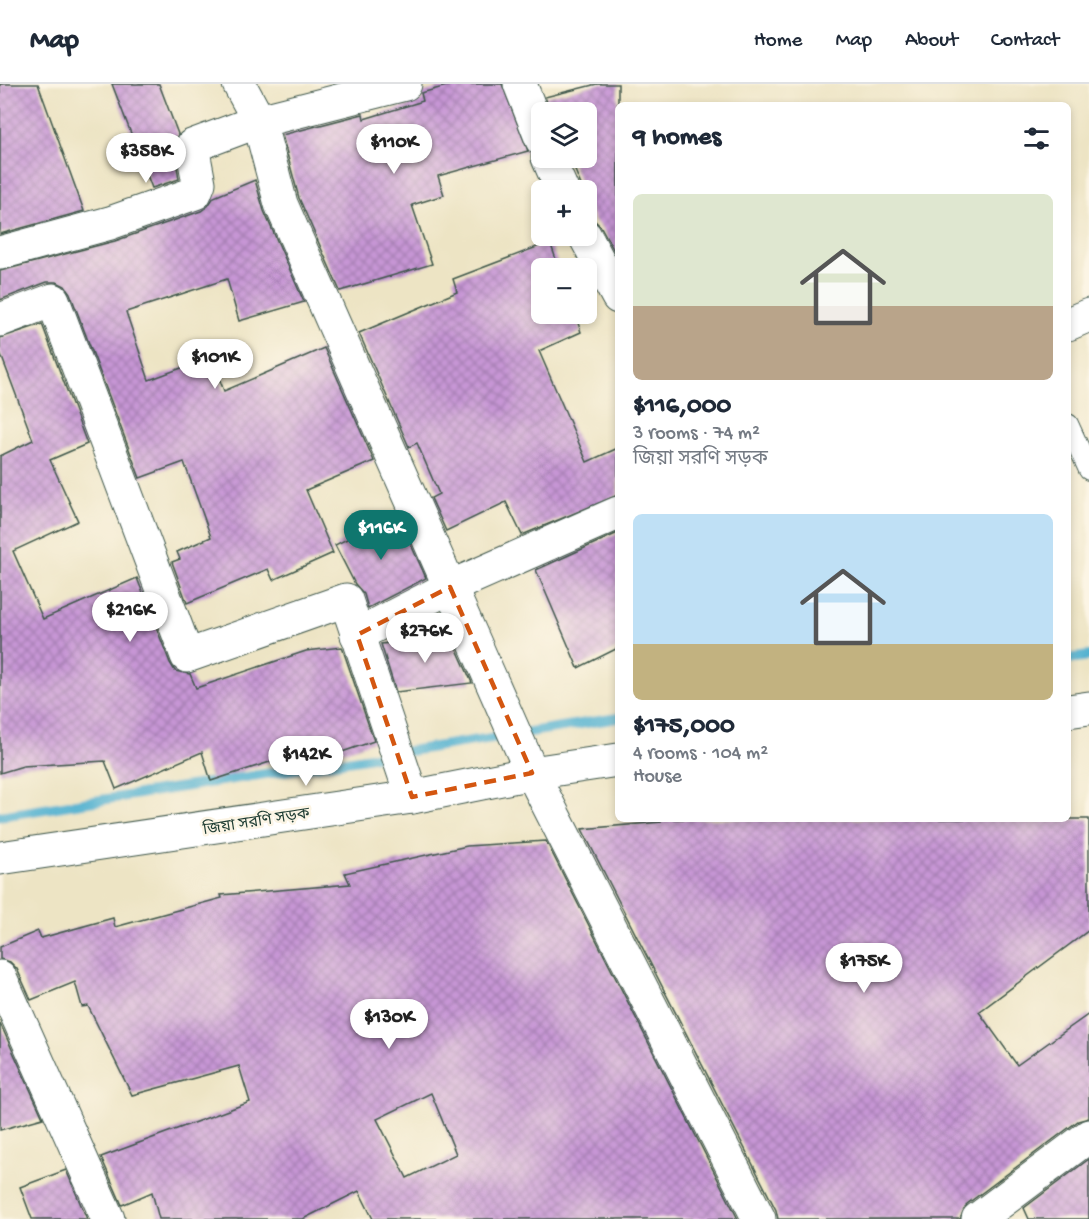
<!DOCTYPE html>
<meta charset="utf-8">
<style>
:root{--surface:#fff;--page:#f2f2f3;--text:#1f2937;--muted:#747a83;--line:#e0e1e3;--accent:#0f766e}
body{margin:0;font-family:"Gochi Hand","Noto Sans Bengali",sans-serif;background:var(--page);color:var(--text);height:100vh;display:flex;flex-direction:column;font-size:22px;white-space:nowrap}
*{box-sizing:border-box;margin:0}
p{font-size:20px;color:var(--muted)}
.icon{flex:none;width:33px;height:33px;fill:none;stroke:currentColor;stroke-width:2;stroke-linecap:round;stroke-linejoin:round}
.map{position:relative;flex:1;overflow:hidden}
.drawer{position:absolute;left:615px;top:18px;width:456px;height:720px;display:flex;flex-direction:column;background:var(--surface);border-radius:9px;box-shadow:0 3px 9px #0003}
.drawer>*{flex:none}
.buttons{position:absolute;left:531px;top:18px;display:grid;gap:12px}
.buttons a{display:grid;place-items:center;width:66px;height:66px;border-radius:9px;background:var(--surface);box-shadow:0 3px 9px #0003;font-size:30px}
.price{position:absolute;translate:-50% -51px;padding:0 14px;border-radius:21px;background:#fff;color:#222;font-size:20px;line-height:39px;filter:drop-shadow(0 2px 3px #0008)}
.price::after{content:'';position:absolute;left:50%;top:36px;width:18px;height:14px;margin-left:-9px;background:inherit;clip-path:polygon(0 0,100% 0,50% 100%)}
.price.active{background:var(--accent);color:#fff}
ul{padding:0;list-style:none}
li{display:grid;align-content:center;gap:12px;height:318px;padding:0 18px}
li span{display:grid;place-items:center;height:186px;border-radius:9px;color:#555}
li>.icon{margin-inline-start:auto}
span .icon{width:108px;height:108px;fill:#fffc;stroke-width:1}
li b{font-size:26px}
h2{display:flex;justify-content:space-between;align-items:center;height:72px;padding:0 18px;font-size:26px}
header{display:flex;align-items:center;gap:36px;box-sizing:border-box;height:84px;padding:0 30px;background:var(--surface);border-bottom:2px solid var(--line)}
header strong{font-size:28px}
nav{display:flex;gap:33px;margin-inline-start:auto;font-size:21px}
.map>svg:first-child{display:block}
.lines{fill:none;stroke-linecap:round;stroke-linejoin:round}
.stream{stroke:#51b1d0;stroke-width:10}
.building{fill:url(#building-cross-hatch);fill-rule:evenodd}
.service-casing{stroke:#3e564a;stroke-width:22}
.minor-casing{stroke:#3e564a;stroke-width:35}
.secondary-casing{stroke:#3e564a;stroke-width:35}
.service{stroke:#fff;stroke-width:20}
.minor{stroke:#fff;stroke-width:33}
.secondary{stroke:#fff;stroke-width:33}
.marked{fill:none;stroke:#d45610;stroke-width:4.5;stroke-dasharray:12 8;stroke-linejoin:round}
.labels{text-anchor:middle;stroke-width:5;stroke-linejoin:round;paint-order:stroke}
.street-label{font-size:16px;fill:#1f3d34;stroke:#fcf5e5}
</style>
<header>
<strong>Map</strong>
<nav><a>Home</a><a>Map</a><a>About</a><a>Contact</a></nav>
</header>
<div class="map">
<svg width="1089" height="1135" viewBox="0 0 1089 1135">
<defs>
<pattern id="building-cross-hatch" width="8" height="8" patternUnits="userSpaceOnUse" patternTransform="scale(1.5)"><rect width="8" height="8" fill="#c796d5"/><path d="M0 0l8 8M0 8l8-8" fill="none" stroke="#a17cae"/></pattern>
</defs>
<rect width="100%" height="100%" fill="#fcf5e5"/>
<filter id="ink" filterUnits="userSpaceOnUse"><feTurbulence type="fractalNoise" baseFrequency=".0167" numOctaves="2"/><feDisplacementMap in="SourceGraphic" scale="12" xChannelSelector="R" yChannelSelector="G"/><feConvolveMatrix kernelMatrix="1 2 1 2 8 2 1 2 1" color-interpolation-filters="sRGB"/></filter>
<filter id="wash" filterUnits="userSpaceOnUse"><feTurbulence type="fractalNoise" baseFrequency=".008" numOctaves="4" result="noise"/><feDisplacementMap in="SourceGraphic" scale="24" xChannelSelector="R" yChannelSelector="G"/><feGaussianBlur stdDeviation="1.35" result="paint"/><feColorMatrix in="noise" values="0 0 0 0 0 0 0 0 0 0 0 0 0 0 0 0 0 1.4 0 .05"/><feComposite in="paint" operator="in"/></filter>
<g filter="url(#wash)">
<rect width="100%" height="100%" fill="#ede4c4"/>
<g class="lines">
<g class="stream">
<path d="M1068 575 1089 572"/>
<path d="M0 732 618 634"/>
</g>
</g>
<g id="blocks">
<g class="building">
<path d="M0 0H38L84 127 0 150Z"/>
<path d="M112 0H159L178 50 174 65 179 95 152 104Z"/>
<path d="M454 0H502L528 67 438 92 444 111 412 121 432 180 340 207 299 114 282 51 363 30 364 35 423 17 421 9Z"/>
<path d="M597 0H618V174L601 143 594 136 586 116V106H583L570 74H586V28H551L545 13Z"/>
<path d="M255 96 264 127 304 218 239 237 227 195 126 228 149 296 211 273 224 307 324 264 374 377 306 406 333 469 273 496 268 485 187 519 172 478 180 475 177 468 211 453 184 378 140 394 70 209 65 202 57 198H47L0 216V187L115 157 201 127 208 122 214 113Z"/>
<path d="M550 158 559 184H542V230H575L581 248 539 267 587 378 618 364V411L522 451 506 418 446 447 431 414 439 410 417 359 409 363 359 249 457 208 453 195Z"/>
<path d="M42 240 87 360 50 376 78 437 13 467 43 535 137 494 170 579 175 587 190 590 196 604 306 567 342 563 374 657 342 668 340 662 285 682 282 674 211 697 202 668 116 705 105 677 23 682 0 689V372L33 356 0 268V254Z"/>
<path d="M397 430 426 494 368 524 364 510 355 500 335 461Z"/>
<path d="M618 449V564L578 584 536 486Z"/>
<path d="M451 552 472 599 396 608 381 560Z"/>
<path d="M659 735H1089V846L979 928 1017 981 1089 930V1034L1078 1037 967 1120 960 1135H778L776 1126 582 745 661 738Z"/>
<path d="M546 757 738 1135H373L359 1107 303 1135H159L152 1108 122 1121 101 1073 250 1018 239 982 132 1011 88 922 82 923 75 898 31 916 17 885 10 878 0 875V863L38 847 41 854 113 834 115 843 222 814 221 811 350 800 345 789 467 762ZM431 1009 456 1070 407 1094 377 1035Z"/>
<path d="M0 939 43 1034 0 1046Z"/>
<path d="M1089 1075V1135H1029L1024 1124Z"/>
<path d="M66 1086 87 1135H32L20 1103Z"/>
</g>
</g>
</g>
<g filter="url(#ink)">
<use href="#blocks" fill-opacity="0" stroke="#3e564a" stroke-width="1.5"/>
<g class="lines">
<g class="service-casing">
<path id="service" d="M1068 340 1089 386"/>
</g>
<g class="minor-casing">
<g id="minor">
<path d="M239 0 259 37 281 120 532 689 759 1135"/>
<path d="M520 0 542 56"/>
<path d="M548 74 562 106"/>
<path d="M585 152 618 213"/>
<path d="M0 169 110 139 195 109 199 99 192 62 259 37 405 0"/>
<path d="M0 236 53 216 187 572 346 516 412 713"/>
<path d="M1068 240 1089 231"/>
<path d="M357 551 450 503 618 429"/>
<path d="M0 893 108 1135"/>
<path d="M978 1135 1089 1052"/>
</g>
</g>
<g class="secondary-casing">
<g id="secondary">
<path d="M1068 627 1089 624"/>
<path d="M0 774 412 713 532 689 618 676"/>
</g>
</g>
<use href="#service" class="service"/>
<use href="#minor" class="minor"/>
<use href="#secondary" class="secondary"/>
</g>
</g>
<path class="marked" d="M450 503 532 689 412 713 357 551Z"/>
<g class="labels">
<g class="street-label">
<text transform="translate(256 736) rotate(-9)" y="6">জিয়া সরণি সড়ক</text>
</g>
</g>
</svg>
<div class="buttons">
<a><svg class="icon" aria-label="layers" viewBox="0 0 24 24"><path d="M12 4l9 5-9 5-9-5zM3 14l9 5 9-5"/></svg></a>
<a>+</a>
<a>−</a>
</div>
<b class="price" style="left:394px;top:91px">$110K</b>
<b class="price" style="left:146px;top:100px">$358K</b>
<b class="price" style="left:215px;top:306px">$101K</b>
<b class="price active" style="left:381px;top:477px">$116K</b>
<b class="price" style="left:130px;top:559px">$216K</b>
<b class="price" style="left:425px;top:580px">$276K</b>
<b class="price" style="left:306px;top:703px">$142K</b>
<b class="price" style="left:864px;top:910px">$175K</b>
<b class="price" style="left:389px;top:966px">$130K</b>
<section class="drawer">
<h2>9 homes<svg class="icon" aria-label="filters" viewBox="0 0 24 24"><path d="M4 7h16M4 17h16"/><circle cx="9" cy="7" r="2"/><circle cx="15" cy="17" r="2"/></svg></h2>
<ul>
<li><span style="background:linear-gradient(#dfe7d0 60%,#b9a48a 0)"><svg class="icon" aria-label="home" viewBox="0 0 24 24"><path d="M3 11l9-7 9 7M6 9v11h12V9"/></svg></span><div><b>$116,000</b><p>3 rooms · 74 m²</p><p>জিয়া সরণি সড়ক</p></div></li>
<li><span style="background:linear-gradient(#bfe0f5 70%,#c2b280 0)"><svg class="icon" aria-label="home" viewBox="0 0 24 24"><path d="M3 11l9-7 9 7M6 9v11h12V9"/></svg></span><div><b>$175,000</b><p>4 rooms · 104 m²</p><p>House</p></div></li>
</ul>
</section>
</div>
